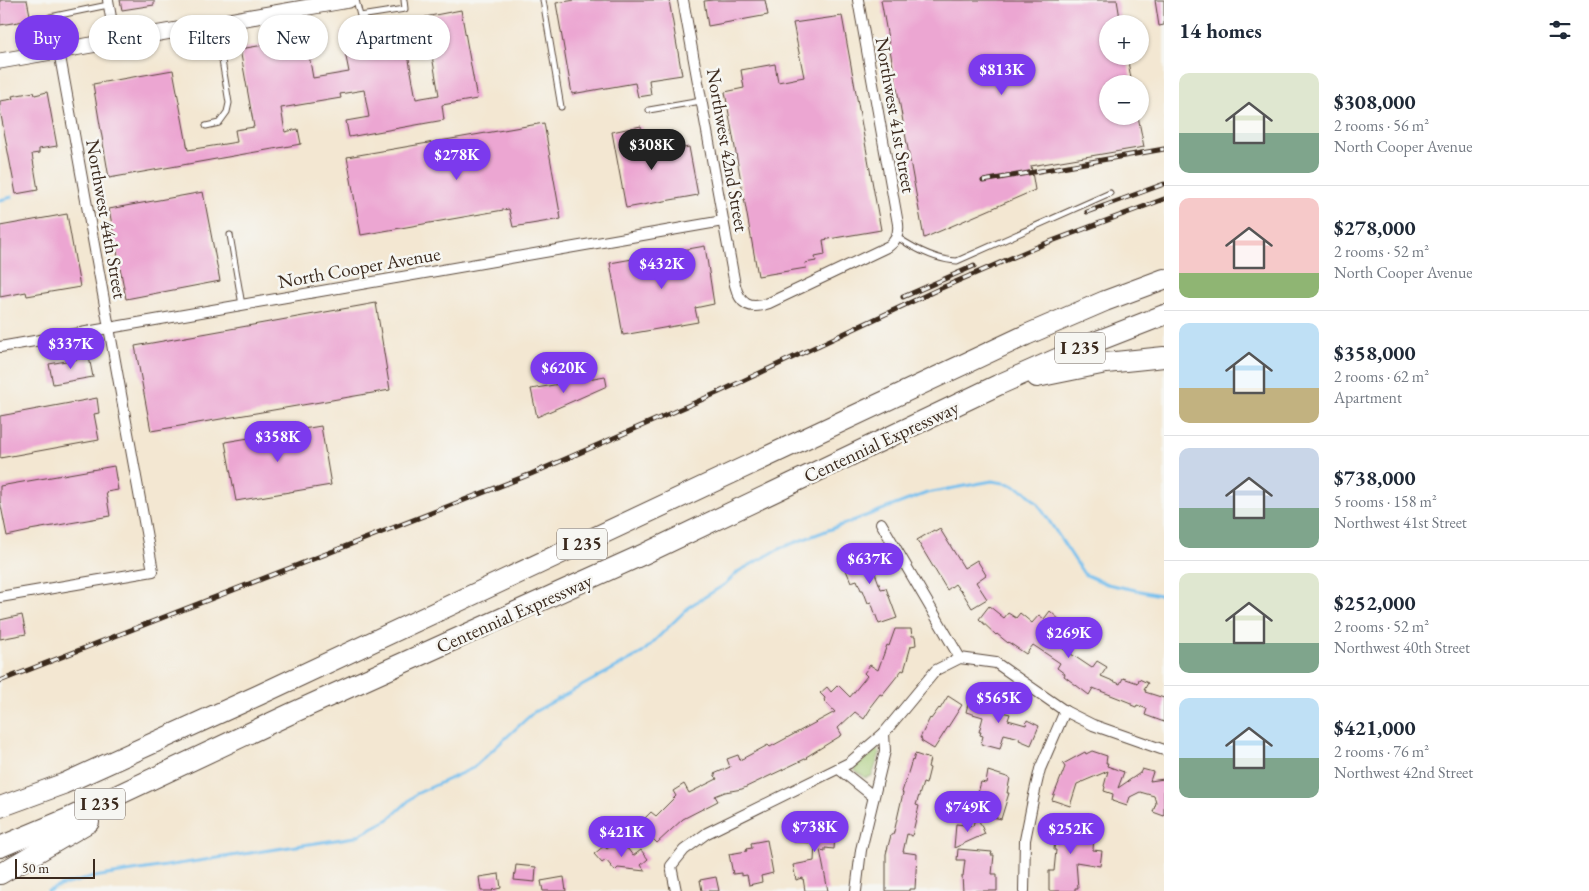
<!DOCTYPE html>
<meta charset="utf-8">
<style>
:root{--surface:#fff;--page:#f2f2f3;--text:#1f2937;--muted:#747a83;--line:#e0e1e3;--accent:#7c3aed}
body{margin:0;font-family:"EB Garamond",serif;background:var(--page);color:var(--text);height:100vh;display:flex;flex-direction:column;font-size:19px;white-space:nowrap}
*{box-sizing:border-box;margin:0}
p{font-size:16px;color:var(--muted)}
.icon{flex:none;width:28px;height:28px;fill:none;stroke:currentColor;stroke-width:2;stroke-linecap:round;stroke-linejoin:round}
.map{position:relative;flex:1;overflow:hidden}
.details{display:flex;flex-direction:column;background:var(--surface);width:425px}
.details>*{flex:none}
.guide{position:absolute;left:15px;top:15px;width:475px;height:45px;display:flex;gap:10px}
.tools{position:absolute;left:1099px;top:15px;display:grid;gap:10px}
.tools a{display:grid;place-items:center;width:50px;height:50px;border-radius:50%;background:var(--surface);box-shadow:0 1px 4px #0004;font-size:25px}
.scale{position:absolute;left:15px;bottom:12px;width:80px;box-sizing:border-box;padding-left:5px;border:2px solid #3b2a1e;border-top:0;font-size:14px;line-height:18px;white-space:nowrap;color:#3b2a1e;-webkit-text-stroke:4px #f6f6f2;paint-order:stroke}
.price{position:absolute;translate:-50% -42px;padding:0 11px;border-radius:18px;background:var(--accent);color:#fff;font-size:16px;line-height:32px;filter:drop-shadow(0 1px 2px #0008)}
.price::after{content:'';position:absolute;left:50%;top:30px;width:15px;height:11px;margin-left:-8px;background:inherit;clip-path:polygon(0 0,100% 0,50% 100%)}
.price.active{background:#222;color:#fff}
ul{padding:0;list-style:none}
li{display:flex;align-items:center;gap:15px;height:125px;padding:0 15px}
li+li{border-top:1px solid var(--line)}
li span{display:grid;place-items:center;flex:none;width:140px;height:100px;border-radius:10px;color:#555}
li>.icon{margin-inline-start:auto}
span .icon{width:60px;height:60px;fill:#fffc;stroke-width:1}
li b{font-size:21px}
h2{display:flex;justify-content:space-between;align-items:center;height:60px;padding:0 15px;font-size:21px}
.pill{padding:0 18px;border-radius:22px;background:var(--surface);box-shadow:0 1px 4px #0004;font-size:18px;line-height:45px}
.pill.active{background:var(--accent);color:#fff}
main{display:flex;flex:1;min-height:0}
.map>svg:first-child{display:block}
.green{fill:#a2c771;stroke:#6e7848}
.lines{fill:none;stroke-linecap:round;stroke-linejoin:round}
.stream{stroke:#75bfee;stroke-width:3}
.building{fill:#eca6d2}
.lane-casing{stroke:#574639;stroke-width:7}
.street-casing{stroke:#574639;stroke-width:12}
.secondary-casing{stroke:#574639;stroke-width:17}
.highway-casing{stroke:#574639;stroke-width:22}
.lane{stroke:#fff;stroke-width:5}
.street{stroke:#fff;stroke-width:10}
.secondary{stroke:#fff;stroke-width:15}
.highway{stroke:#fff;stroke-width:20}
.rail-casing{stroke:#3b2a1e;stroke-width:5}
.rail{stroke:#f6f6f2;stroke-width:3;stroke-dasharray:9;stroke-linecap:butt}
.labels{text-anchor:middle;stroke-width:5;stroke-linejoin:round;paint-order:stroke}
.shield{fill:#f6f6f2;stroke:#73675e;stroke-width:1}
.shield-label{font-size:18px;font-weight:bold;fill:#3b2a1e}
.street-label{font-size:19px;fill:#3b2a1e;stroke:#f6f6f2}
</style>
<main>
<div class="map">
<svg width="1164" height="891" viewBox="0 0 1164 891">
<rect width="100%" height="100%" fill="#f6f6f2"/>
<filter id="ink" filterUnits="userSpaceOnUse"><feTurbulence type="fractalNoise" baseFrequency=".02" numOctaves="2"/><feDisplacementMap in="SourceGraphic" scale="10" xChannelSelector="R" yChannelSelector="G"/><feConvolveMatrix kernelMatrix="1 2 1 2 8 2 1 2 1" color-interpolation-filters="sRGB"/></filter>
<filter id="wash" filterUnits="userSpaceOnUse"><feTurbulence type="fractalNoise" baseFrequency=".0096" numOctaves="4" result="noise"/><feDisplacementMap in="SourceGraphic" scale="20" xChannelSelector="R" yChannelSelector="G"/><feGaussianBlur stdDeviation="1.12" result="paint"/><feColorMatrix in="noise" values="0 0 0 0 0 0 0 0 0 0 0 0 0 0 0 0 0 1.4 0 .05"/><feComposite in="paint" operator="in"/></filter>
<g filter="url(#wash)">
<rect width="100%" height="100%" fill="#f3e7d2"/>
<path class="green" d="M877 750 880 753 872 776 866 778 855 771V767Z"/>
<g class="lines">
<g class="stream">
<path d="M0 200 12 197"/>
<path d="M48 891 59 886 94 877 355 837 389 819 416 794 473 768 534 712 642 653 690 606 724 585 739 571 783 547 927 493 992 481 1010 484 1025 491 1038 504 1084 574 1107 584 1164 596"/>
</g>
</g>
<g id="blocks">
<g class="building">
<path d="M0 0H27L31 20 0 25Z"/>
<path d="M120 0H154V5L122 10Z"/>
<path d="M575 0H669L682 75 649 80 651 95 638 97 635 83 572 94 556 3Z"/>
<path d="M713 0H765L768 15 708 26 704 1Z"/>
<path d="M881 0H1117L1121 24H1108V56H1127L1132 84H1108V116H1138L1144 147 1031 166 1035 190 924 238Z"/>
<path d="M1155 0H1164V25L1159 26Z"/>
<path d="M461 10 477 99 442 105 444 120 349 137 346 121 369 117 364 90 340 94 341 98 281 108 285 132 298 129 301 144 109 178 93 84 173 70 188 150 237 142 235 130 254 127 240 49 306 38 313 78 349 72 341 32 402 21 416 99 439 95 425 17Z"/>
<path d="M842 16 881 230 823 240 825 255 815 257 816 261 805 263 806 268 758 276 725 92 744 88 741 70 775 64 778 82 804 77 793 23Z"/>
<path d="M34 92 35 95 47 92 57 146 39 149V153L32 154 38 190 16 194 0 110V101L13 99 12 96Z"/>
<path d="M544 123 561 219 513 227 509 209 361 235 347 157Z"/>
<path d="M641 126 646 155 689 147 698 195 626 208 612 132Z"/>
<path d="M203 192 220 281 126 299 109 209Z"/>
<path d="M67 214 80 287 27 296 26 292 0 297V226Z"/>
<path d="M705 246 714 304 695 308 698 322 623 335 610 263Z"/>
<path d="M376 303 390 390 151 431 135 346Z"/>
<path d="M89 357 93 377 53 384 49 364Z"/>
<path d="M605 376 607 386 537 417 531 389Z"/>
<path d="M97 398 99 413 94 414 99 440 0 458V416Z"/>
<path d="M321 426 331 485 236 501 225 442Z"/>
<path d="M114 466 118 490 106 492 110 516 30 530V531L7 536 0 501V486Z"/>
<path d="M940 529 964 568 977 560 986 575 976 582 987 599 972 608 961 590 960 591 955 584 947 590 917 540 934 530 935 532Z"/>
<path d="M864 550 867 559 874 561 872 565 881 589 886 588 897 618 879 624 871 602 868 603 863 590H861L857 580 851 582 841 558Z"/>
<path d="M989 606 1004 618 1008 613 1016 618 1020 613 1032 623 1039 615 1044 619 1050 611 1063 623 1056 632 1067 640 1062 648 1092 668 1097 661 1107 667 1101 676 1120 684 1123 678 1138 683 1139 679 1148 683 1144 690H1146L1145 692 1164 698V722L1145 715 1147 709 1137 705 1136 707 1131 705V703L1093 688 1089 695 1064 676 1065 674 1057 668 1060 663 1033 645 1026 654 1008 642V643L997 634 996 635 979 619Z"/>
<path d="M22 615 26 634 0 639V620Z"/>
<path d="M895 629H911L912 636H915L916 645 911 646 904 671 902 670 882 695 880 694 870 707 871 708 864 719 855 712 838 728 842 735 806 757 807 758 742 789 725 792 715 796 718 801 683 819 657 843 645 831 652 825 645 818 651 812 656 816 676 796 673 791 684 784 689 793 717 779 714 774 730 767 727 759 738 755 740 760 768 745 770 747 835 712 824 700 825 698 820 693 827 687 831 692 838 685 850 697 867 676 864 673 870 665 878 670 887 645 889 646Z"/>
<path d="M971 692 989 697 986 708 1010 714 1008 720 1026 725 1027 720 1039 726 1031 745 1019 740 1020 738 1004 734 1000 749 981 744 983 736 980 735 981 732H979L983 717 966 712Z"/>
<path d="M948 696 962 705 934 749 921 741 922 739 920 738 930 718 931 719 939 708 940 709Z"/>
<path d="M1092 751 1107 756 1106 763H1108L1107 766 1124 772 1118 788 1140 773 1142 769 1153 772 1150 781 1164 779V816L1153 812 1156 803 1154 796 1140 792 1130 797 1127 806 1112 801 1113 794 1104 791 1105 787 1104 786 1108 771 1077 784 1070 806 1052 800 1065 767 1063 764 1085 752 1086 754Z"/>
<path d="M915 754 930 759 928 767 930 768 926 784 923 783 916 805 919 806 912 836 907 834 903 852 917 854 915 889H909V891H886V854L891 835H893L895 828 903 793 902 792 912 760 913 761Z"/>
<path d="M988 771 1010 778 1007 793H1009L1001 819 976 813 981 794 978 793 981 782 986 783Z"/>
<path d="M976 814 985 834 954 848 956 824 973 826Z"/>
<path d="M1058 818 1081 823 1085 829V835L1094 836 1093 850 1102 851 1100 866 1076 862 1078 888H1075V891H1049V871H1054L1056 850H1054L1055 838 1051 835 1057 827Z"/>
<path d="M817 820 836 822 834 849 825 848V851L820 850 828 891H805L803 878 796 880 793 865 814 861 815 843 794 842 796 823 817 825Z"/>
<path d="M767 840 773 873 761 876 762 882 749 885 747 875 741 876V873L733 874 729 854 747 851 746 849 752 848 751 843Z"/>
<path d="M615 843 618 846 628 849 633 856 641 850 648 859 641 865 645 871 618 868 615 871 606 860 602 863 594 854 604 846 607 849Z"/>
<path d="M958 849 992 852 991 855H994L992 874H997V891H963L962 876H963L965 860H957Z"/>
<path d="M516 865 536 867 535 882 514 880Z"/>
<path d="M499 874 501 888 492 890 493 891H481L479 877Z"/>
<path d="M564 877 566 891H543L541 881Z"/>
<path d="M716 877 719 891H702L700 880Z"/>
</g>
</g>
</g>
<g filter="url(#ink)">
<use href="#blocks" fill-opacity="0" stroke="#574639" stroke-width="1"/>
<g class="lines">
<g class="lane-casing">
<g id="lane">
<path d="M356 0 360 16 405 9 404 0"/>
<path d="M543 0 561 107"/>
<path d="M54 50 49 23 50 17 108 5"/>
<path d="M649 110 701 101"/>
<path d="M206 126 219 123 227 112 229 103 216 24"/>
<path d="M230 235 242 305"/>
<path d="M897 237C915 249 935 260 957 261L1110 193"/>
</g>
</g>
<g class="street-casing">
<g id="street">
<path d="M108 0 115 41"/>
<path d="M683 0 735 285C740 305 750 310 769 303L889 246C897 240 899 233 898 224L858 0"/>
<path d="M0 347 723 221"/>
<path d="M881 523 960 658"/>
<path d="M0 597 153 571 59 51"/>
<path d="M839 769 873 796"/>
<path d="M676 891 671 866 684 850 707 833 849 763 884 733 936 670 960 658 996 663 1065 711 1093 725 1164 750"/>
<path d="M856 891 861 850 885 751 884 733"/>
<path d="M1024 891 1025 840 1034 795 1040 769 1065 711"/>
</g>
</g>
<g class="secondary-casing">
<path id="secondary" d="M0 61 349 0"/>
</g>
<g class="highway-casing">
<g id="highway">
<path d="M1037 377 1106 363 1164 357"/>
<path d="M0 807 63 784 259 695 1026 335 1105 301 1164 279"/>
<path d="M0 847 67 819 290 714 644 554 998 385 1095 342 1164 315"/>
<path d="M0 874 89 822"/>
</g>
</g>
<use href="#lane" class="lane"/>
<use href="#street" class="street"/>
<use href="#secondary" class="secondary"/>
<use href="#highway" class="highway"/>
<g class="rail-casing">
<g id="rail">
<path d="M983 181 1164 149"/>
<path d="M1087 212 1164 184"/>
<path d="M903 297 974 266"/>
<path d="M0 681 531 474 717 393 939 289 1044 244 1164 199"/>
</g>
</g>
<use href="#rail" class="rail"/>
</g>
</g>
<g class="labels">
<g class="shield">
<rect x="1055" y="332.5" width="50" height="31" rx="4"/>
<rect x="557" y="528.5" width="50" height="31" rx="4"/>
<rect x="75" y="788.5" width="50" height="31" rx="4"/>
</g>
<g class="shield-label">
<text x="1080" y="354">I 235</text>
<text x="582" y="550">I 235</text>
<text x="100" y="810">I 235</text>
</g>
<g class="street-label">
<text transform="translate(896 115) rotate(80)" y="7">Northwest 41st Street</text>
<text transform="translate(728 150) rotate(80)" y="7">Northwest 42nd Street</text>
<text transform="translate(107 219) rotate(80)" y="7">Northwest 44th Street</text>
<text transform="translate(359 267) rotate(-10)" y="7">North Cooper Avenue</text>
<text transform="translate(881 441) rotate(-25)" y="7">Centennial Expressway</text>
<text transform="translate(514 613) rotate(-24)" y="7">Centennial Expressway</text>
</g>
</g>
</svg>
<div class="tools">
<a>+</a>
<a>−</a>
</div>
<div class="scale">50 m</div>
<b class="price" style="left:1002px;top:96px">$813K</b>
<b class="price active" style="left:652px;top:171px">$308K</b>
<b class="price" style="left:457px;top:181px">$278K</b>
<b class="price" style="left:662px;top:290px">$432K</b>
<b class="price" style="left:71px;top:370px">$337K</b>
<b class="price" style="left:564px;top:394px">$620K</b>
<b class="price" style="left:278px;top:463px">$358K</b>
<b class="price" style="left:870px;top:585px">$637K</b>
<b class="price" style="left:1069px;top:659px">$269K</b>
<b class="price" style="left:999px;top:724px">$565K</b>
<b class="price" style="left:968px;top:833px">$749K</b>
<b class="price" style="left:815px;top:853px">$738K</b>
<b class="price" style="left:1071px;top:855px">$252K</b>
<b class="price" style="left:622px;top:858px">$421K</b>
<div class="guide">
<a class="pill active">Buy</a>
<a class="pill">Rent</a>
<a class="pill">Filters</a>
<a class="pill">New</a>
<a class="pill">Apartment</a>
</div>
</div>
<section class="details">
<h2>14 homes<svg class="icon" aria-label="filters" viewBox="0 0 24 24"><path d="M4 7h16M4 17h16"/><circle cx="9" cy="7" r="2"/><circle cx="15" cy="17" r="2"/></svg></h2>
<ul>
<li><span style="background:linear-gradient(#dfe7d0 60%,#7fa58c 0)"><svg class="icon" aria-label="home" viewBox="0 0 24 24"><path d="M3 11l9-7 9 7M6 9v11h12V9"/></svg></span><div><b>$308,000</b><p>2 rooms · 56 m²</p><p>North Cooper Avenue</p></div></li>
<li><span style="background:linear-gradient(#f6c9c9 75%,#8fb573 0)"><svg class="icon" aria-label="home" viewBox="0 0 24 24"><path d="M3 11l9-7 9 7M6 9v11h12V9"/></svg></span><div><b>$278,000</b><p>2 rooms · 52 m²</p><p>North Cooper Avenue</p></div></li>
<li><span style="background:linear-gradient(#bfe0f5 65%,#c2b280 0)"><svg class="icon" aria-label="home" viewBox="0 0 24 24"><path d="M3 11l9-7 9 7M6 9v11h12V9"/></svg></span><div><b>$358,000</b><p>2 rooms · 62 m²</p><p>Apartment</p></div></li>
<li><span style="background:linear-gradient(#c9d6e8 60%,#7fa58c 0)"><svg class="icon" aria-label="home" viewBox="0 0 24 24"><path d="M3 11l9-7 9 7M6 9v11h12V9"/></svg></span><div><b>$738,000</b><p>5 rooms · 158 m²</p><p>Northwest 41st Street</p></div></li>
<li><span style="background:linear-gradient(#dfe7d0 70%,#7fa58c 0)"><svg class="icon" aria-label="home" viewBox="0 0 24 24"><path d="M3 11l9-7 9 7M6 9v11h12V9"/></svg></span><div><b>$252,000</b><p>2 rooms · 52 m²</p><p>Northwest 40th Street</p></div></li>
<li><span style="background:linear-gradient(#bfe0f5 60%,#7fa58c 0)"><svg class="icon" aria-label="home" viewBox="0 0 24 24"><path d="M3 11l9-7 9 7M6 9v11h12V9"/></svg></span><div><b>$421,000</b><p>2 rooms · 76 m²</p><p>Northwest 42nd Street</p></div></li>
</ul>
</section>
</main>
